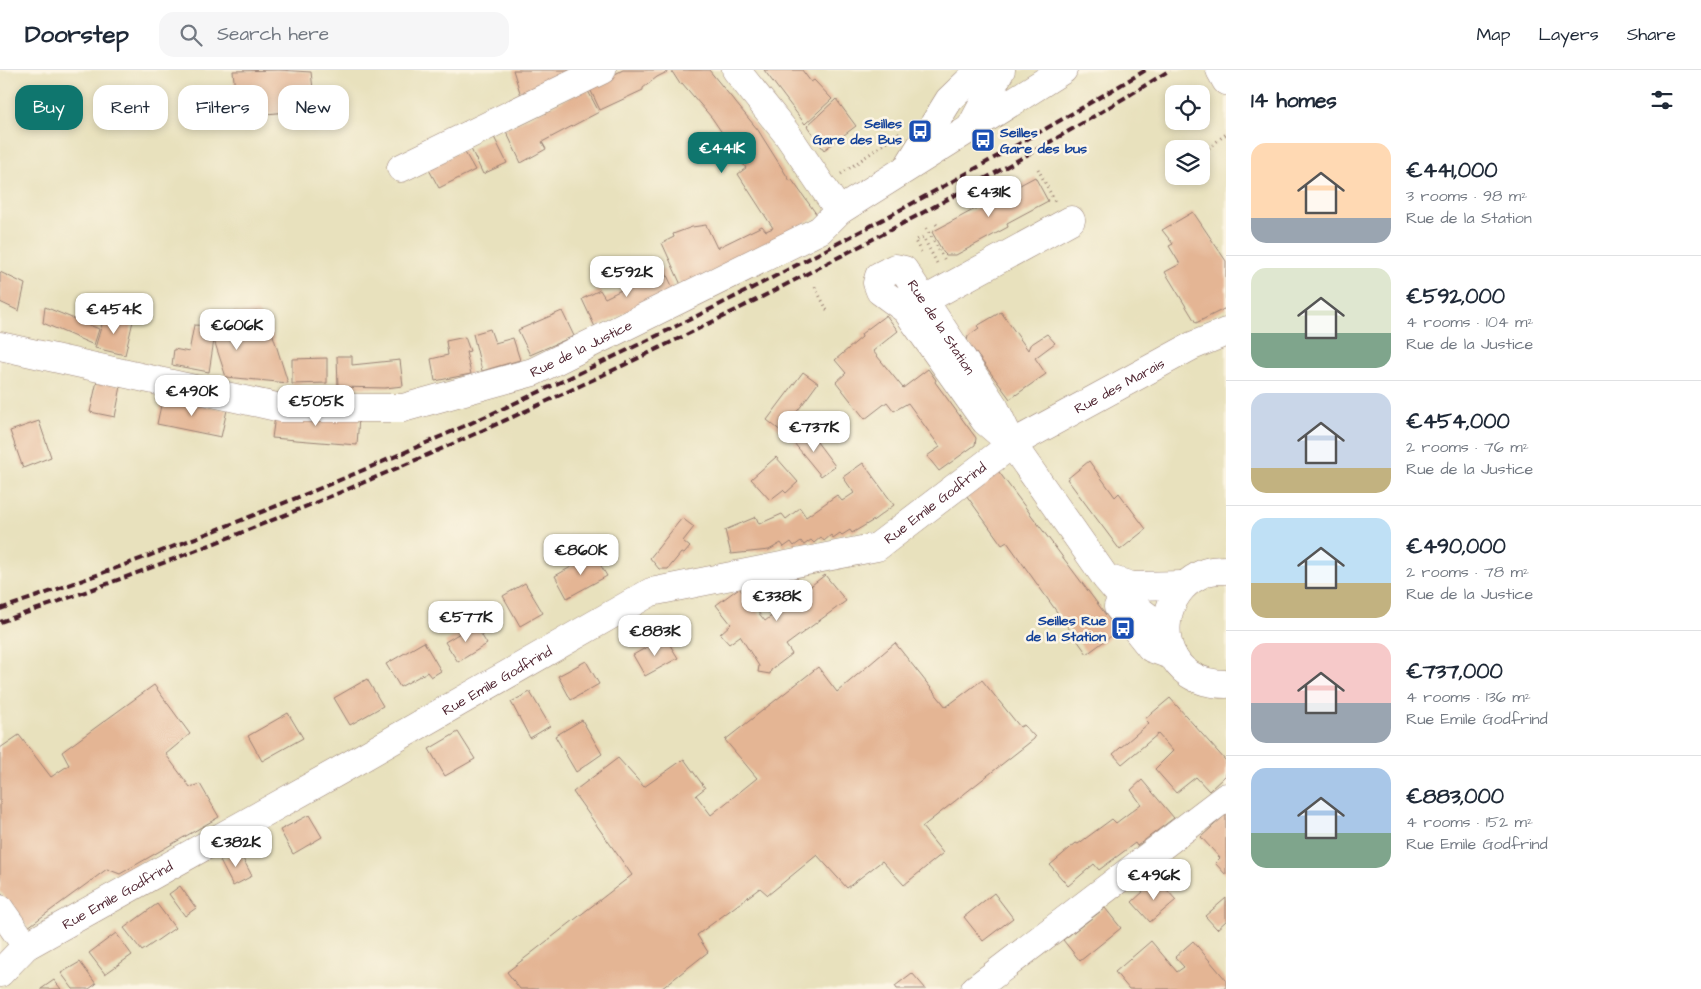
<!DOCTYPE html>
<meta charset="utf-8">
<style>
:root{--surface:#fff;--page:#f6f6f7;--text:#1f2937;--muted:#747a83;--line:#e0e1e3;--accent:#0f766e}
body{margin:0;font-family:"Architects Daughter",sans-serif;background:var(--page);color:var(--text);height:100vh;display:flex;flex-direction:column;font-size:19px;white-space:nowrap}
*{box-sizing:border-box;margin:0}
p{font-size:16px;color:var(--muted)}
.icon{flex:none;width:28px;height:28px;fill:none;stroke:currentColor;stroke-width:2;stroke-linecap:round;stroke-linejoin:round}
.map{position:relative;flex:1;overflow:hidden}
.side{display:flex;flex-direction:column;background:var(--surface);width:475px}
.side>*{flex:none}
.banner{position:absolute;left:15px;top:15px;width:475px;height:45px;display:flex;gap:10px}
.fabs{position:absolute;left:1165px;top:15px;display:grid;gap:10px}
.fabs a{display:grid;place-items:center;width:45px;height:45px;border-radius:10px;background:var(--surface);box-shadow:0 2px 8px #0003;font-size:25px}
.price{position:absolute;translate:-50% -42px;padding:0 11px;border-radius:10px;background:#fff;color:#222;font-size:16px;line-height:32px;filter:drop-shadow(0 1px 2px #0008)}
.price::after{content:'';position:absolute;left:50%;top:30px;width:15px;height:11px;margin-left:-8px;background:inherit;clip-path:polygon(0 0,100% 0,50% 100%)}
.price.active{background:var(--accent);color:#fff}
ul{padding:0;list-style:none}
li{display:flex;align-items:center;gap:15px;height:125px;padding:0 25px}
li+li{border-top:1px solid var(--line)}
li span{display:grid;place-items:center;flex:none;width:140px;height:100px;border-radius:15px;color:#555}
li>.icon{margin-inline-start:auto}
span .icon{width:60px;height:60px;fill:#fffc;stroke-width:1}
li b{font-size:21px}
h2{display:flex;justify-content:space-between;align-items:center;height:60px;padding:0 25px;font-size:21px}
.pill{padding:0 18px;border-radius:15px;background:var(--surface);box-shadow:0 2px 8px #0003;font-size:18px;line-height:45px}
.pill.active{background:var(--accent);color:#fff}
header{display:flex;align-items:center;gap:30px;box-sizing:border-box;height:70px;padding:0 25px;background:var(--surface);border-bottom:1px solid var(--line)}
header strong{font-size:24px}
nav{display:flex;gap:28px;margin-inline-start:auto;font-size:18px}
.search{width:350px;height:45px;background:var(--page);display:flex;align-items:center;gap:12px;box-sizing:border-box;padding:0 18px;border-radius:15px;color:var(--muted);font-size:19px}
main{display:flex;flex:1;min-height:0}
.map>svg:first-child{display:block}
.building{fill:#e4b594}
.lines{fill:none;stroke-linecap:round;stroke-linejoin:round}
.minor-casing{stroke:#998074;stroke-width:29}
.major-casing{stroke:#998074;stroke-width:29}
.path{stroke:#998074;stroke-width:3;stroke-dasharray:1 4;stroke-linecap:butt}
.minor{stroke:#fff;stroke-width:28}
.major{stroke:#fff;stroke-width:28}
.rail{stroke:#4a1f2b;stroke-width:4;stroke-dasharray:8 4;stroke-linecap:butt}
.labels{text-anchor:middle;stroke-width:5;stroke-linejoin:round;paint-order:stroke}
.transit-label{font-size:14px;font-weight:bold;fill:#164399;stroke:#fcf5e5;text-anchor:end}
.street-label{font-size:14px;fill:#4a1f2b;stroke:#fcf5e5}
</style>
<header>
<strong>Doorstep</strong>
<div class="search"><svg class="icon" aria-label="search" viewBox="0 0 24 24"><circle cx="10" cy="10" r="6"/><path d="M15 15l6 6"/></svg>Search here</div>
<nav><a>Map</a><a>Layers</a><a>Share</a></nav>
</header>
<main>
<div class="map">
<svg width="1226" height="919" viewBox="0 0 1226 919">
<rect width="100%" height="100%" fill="#fcf5e5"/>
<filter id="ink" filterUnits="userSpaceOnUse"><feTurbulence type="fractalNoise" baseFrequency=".02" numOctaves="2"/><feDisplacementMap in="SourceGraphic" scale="10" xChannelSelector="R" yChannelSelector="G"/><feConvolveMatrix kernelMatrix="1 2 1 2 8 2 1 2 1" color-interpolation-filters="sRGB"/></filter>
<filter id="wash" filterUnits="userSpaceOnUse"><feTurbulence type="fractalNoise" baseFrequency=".0096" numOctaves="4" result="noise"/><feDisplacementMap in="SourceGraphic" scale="20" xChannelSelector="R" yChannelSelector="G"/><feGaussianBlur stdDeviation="1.12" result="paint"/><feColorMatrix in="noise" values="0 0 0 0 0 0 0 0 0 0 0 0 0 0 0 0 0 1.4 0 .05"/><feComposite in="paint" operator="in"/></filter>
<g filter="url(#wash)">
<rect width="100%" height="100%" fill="#e8e1bd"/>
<g id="blocks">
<g class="building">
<path d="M279 0 311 2 315 36 299 38V41L255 45 253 30 236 31 233 1Z"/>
<path d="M513 0H575L523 32Z"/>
<path d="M623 0H709L758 60 790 111 792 110 817 145 781 169 682 217 662 173 674 167 673 164 692 157 706 155 717 178 762 156 766 161 773 158 738 104 746 98 712 48 682 13 680 14 671 0 657 7 643 18V20L600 40 589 17Z"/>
<path d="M764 0H802L811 12 814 10 832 29 805 54Z"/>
<path d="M587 19 599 42 542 72 546 79 521 93 505 59Z"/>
<path d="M836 29 856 56 824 80 807 56Z"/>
<path d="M494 67 507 93 483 104 471 79Z"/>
<path d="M463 79 475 100 439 118 428 98Z"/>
<path d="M1035 107 1048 131 1007 153 1008 157 956 185H946L943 182 932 162Z"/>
<path d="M1193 142 1226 191V238L1196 253 1165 202 1180 194 1169 176 1173 174 1162 160Z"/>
<path d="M664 199 674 220 595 257 582 229 600 220 605 228Z"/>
<path d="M0 202 25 214 19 241 0 232Z"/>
<path d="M45 237 99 259 94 275 43 253Z"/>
<path d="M234 241 240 243 257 241 271 259 288 313 226 307 214 270 209 302 172 295 174 279 189 282 194 255 210 256 214 270 238 265Z"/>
<path d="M562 241 574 266 530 285 518 260Z"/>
<path d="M1001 242 1028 280 1030 275 1047 264 1055 273 1035 288 1046 304 1010 329 967 271 968 266 979 258 977 256Z"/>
<path d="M105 244 133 251 125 285 95 278Z"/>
<path d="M886 245 898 261 873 281 903 318 928 299 936 310 935 312 976 368 975 375 939 401 927 386 940 377 908 333 894 341 887 332 865 349 836 312 846 303 835 290 862 267 861 264Z"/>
<path d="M490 259 495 273 513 268 520 290 482 301 473 264Z"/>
<path d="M465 267 470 281 466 282 471 304 435 311 431 289 448 285 446 271Z"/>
<path d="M337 286H352V295L400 290 403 316 385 318 338 317Z"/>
<path d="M327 288V313L292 314V289Z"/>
<path d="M803 302 818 313 782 362 767 350Z"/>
<path d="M97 311 121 316 115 347 90 342Z"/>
<path d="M163 326 227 340 221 367 157 354Z"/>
<path d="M276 339 359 347 357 375 272 368Z"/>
<path d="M39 351 51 387 23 398 10 361Z"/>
<path d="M808 360 835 396 821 406 794 373Z"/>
<path d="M776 387 798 412 786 423 783 420 770 430 751 409Z"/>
<path d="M1089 391 1115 427 1119 423 1146 459 1120 480 1067 409Z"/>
<path d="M863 393 894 435 874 450 852 463 850 460 842 465 840 463 833 468 831 465 824 471 821 467 814 473 811 470 804 475 801 471 794 476 791 472 784 477 781 473 769 480 731 484 725 460 756 447 759 454 782 444 786 449 800 438 806 447 837 425 842 431 854 423 843 407Z"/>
<path d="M996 398 1118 561 1087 584 1007 472 1002 475 964 422Z"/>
<path d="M682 448 694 457 683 471 690 477 684 484 681 483 668 499H659L650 488Z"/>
<path d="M594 484 607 506 567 528 555 506Z"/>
<path d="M825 505 846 531 786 575 792 584 771 600 770 604 758 602 759 596 740 566 729 574 720 564 731 554 716 535 739 518 765 551Z"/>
<path d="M525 513 543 543 520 556 503 526Z"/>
<path d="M475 554 487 574 458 592 445 572Z"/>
<path d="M665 567 678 588 645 606 633 585Z"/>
<path d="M424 572 441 601 431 607 427 602 400 617 386 594Z"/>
<path d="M895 573 946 637 982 610 1020 657 1024 655 1035 667 1034 669 922 757 943 783 904 815 882 791 847 818 817 785 768 825 760 818 697 865 708 882 661 919H520L507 902 632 805 573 722 618 688 644 717 684 689 705 718 696 725 711 745 757 708 725 670 818 597 837 622Z"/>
<path d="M586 591 599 614 571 630 558 606Z"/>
<path d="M367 609 383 636 350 655 334 628Z"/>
<path d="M154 615 190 664 166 684 167 686 190 717 200 714 219 747 120 804 107 799 28 857 0 821V678L19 665 51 707 69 695 62 682Z"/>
<path d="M530 622 550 656 530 668 511 632Z"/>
<path d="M1170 628 1226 691V705L1209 721 1196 707 1176 723 1155 699 1173 681 1158 664 1122 694 1113 684 1149 653 1145 649Z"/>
<path d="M288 643 303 668 262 691 248 666Z"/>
<path d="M582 650 602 684 576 702 555 666Z"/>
<path d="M458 662 475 689 445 706 429 679Z"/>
<path d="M1142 710 1174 748 1137 776 1135 773 1099 800 1094 794 1068 816 1050 795 1076 773 1078 774 1112 749 1116 753 1141 734 1131 720Z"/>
<path d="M1226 744V805L1215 793 1220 788 1201 767Z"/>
<path d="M309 745 322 767 293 784 280 760Z"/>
<path d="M239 781 252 806 233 816 220 791Z"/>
<path d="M1157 809 1176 830 1150 852 1132 832Z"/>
<path d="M180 816 196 838 185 846 169 824Z"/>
<path d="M994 823 1013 848 983 871 964 847Z"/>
<path d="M1226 828V851L1217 859 1205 846Z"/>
<path d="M157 834 175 858 142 881 124 858Z"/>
<path d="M1105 838 1121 858 1080 891 1063 870Z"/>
<path d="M116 863 132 885 105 904 89 883Z"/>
<path d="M1151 871 1177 902 1184 897 1175 887 1193 871 1226 910V919H1129L1115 902Z"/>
<path d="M80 892 96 914 89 919H73L61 903Z"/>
<path d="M912 903 926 919H897L895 916Z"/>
<path d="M54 910 61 919H41Z"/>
</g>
</g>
</g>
<g filter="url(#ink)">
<use href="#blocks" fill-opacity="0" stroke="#998074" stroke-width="1"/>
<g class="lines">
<g class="minor-casing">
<g id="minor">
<path d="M736 0 787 64 839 141"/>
<path d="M972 55 1001 0"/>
<path d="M910 93 949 30 980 0"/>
<path d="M401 98 602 0"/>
<path d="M923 231 1071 150"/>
<path id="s1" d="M0 276 281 338H403L533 302 820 160 839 141 1063 0"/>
<path id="s2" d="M1012 374 985 351 906 240 880 221 877 213 879 206 895 198 904 200 995 338 1012 374 1106 508 1121 526 1165 560"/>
<path d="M1106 508 1132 516 1183 515"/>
<path d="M1118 537 1151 578 1173 586"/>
<path d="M0 839 26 876"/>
<path id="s3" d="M0 903 26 876 339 701 651 522 877 477 1012 374 1192 276 1226 262"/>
<path d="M975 919 1226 727"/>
</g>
</g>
<g class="major-casing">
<g id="major">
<path d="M1220 0 1226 11"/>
<path d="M1226 500C1220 500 1213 500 1207 502 1202 503 1197 507 1193 509 1161 529 1156 581 1189 604 1201 612 1213 614 1226 614"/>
</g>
</g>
<g class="path">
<path d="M1201 84 1226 64"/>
<path d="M1038 99 1055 132"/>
<path d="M841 104 901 62"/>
<path d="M936 154 939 158"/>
<path d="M926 158 946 192"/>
<path d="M921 182 915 171 923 167 938 195"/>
<path d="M815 217 827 240"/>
</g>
<use href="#minor" class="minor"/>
<use href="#major" class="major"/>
<g class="rail">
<path d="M0 539C400 403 783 216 1146 0"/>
<path d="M0 552C256 464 506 356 748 234 891 161 1034 85 1170 0"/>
</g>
</g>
</g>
<defs>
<g id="bus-square" transform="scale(1.25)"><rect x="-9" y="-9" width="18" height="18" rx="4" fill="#1a4fb4" stroke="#fcf5e5"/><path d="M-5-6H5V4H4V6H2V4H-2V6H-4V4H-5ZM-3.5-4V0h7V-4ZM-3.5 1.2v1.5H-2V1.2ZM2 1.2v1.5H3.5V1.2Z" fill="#fff"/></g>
</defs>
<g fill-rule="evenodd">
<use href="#bus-square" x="920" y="61"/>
<use href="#bus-square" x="983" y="70"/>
<use href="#bus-square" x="1123" y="558"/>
</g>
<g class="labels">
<g class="transit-label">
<text x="902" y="58">Seilles<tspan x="902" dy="16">Gare des Bus</tspan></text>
<text x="1000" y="67" text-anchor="start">Seilles<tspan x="1000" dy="16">Gare des bus</tspan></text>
<text x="1106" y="555">Seilles Rue<tspan x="1106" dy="16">de la Station</tspan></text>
</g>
<g class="street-label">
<text dy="5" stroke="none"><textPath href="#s2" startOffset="315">Rue de la Station</textPath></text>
<text dy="5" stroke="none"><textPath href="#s1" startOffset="598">Rue de la Justice</textPath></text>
<text dy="5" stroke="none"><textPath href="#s3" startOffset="1278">Rue des Marais</textPath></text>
<text dy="5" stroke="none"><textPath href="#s3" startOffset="1059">Rue Emile Godfrind</textPath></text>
<text dy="5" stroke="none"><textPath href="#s3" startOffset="578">Rue Emile Godfrind</textPath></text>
<text dy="5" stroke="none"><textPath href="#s3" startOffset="142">Rue Emile Godfrind</textPath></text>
</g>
</g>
</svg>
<div class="fabs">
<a><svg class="icon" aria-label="locate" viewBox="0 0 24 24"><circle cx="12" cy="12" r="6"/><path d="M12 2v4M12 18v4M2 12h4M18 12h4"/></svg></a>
<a><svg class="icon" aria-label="layers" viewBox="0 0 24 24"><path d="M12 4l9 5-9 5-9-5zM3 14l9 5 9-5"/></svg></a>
</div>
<b class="price active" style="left:722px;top:104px">€441K</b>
<b class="price" style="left:989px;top:148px">€431K</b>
<b class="price" style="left:627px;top:228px">€592K</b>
<b class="price" style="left:114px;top:265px">€454K</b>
<b class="price" style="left:237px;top:281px">€606K</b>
<b class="price" style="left:192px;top:347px">€490K</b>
<b class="price" style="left:316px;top:357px">€505K</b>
<b class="price" style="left:814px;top:383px">€737K</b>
<b class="price" style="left:581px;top:506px">€860K</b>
<b class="price" style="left:777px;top:552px">€338K</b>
<b class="price" style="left:466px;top:573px">€577K</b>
<b class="price" style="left:655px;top:587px">€883K</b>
<b class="price" style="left:236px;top:798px">€382K</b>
<b class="price" style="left:1154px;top:831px">€496K</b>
<div class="banner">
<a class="pill active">Buy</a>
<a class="pill">Rent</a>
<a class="pill">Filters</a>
<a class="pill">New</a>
</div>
</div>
<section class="side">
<h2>14 homes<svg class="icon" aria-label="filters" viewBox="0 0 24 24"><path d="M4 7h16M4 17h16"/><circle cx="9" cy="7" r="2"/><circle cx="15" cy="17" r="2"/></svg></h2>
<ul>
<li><span style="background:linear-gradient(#ffd9b3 75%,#9aa5b1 0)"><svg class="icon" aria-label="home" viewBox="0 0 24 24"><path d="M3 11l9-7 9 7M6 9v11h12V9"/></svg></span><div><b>€441,000</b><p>3 rooms · 98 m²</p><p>Rue de la Station</p></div></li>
<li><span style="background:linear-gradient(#dfe7d0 65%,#7fa58c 0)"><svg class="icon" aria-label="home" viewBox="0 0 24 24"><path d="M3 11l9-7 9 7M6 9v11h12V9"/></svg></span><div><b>€592,000</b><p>4 rooms · 104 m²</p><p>Rue de la Justice</p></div></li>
<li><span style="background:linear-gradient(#c9d6e8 75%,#c2b280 0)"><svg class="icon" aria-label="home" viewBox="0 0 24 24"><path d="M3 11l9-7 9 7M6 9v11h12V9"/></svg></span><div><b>€454,000</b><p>2 rooms · 76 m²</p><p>Rue de la Justice</p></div></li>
<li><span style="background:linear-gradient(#bfe0f5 65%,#c2b280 0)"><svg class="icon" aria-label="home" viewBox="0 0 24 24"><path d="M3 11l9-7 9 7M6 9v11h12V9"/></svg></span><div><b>€490,000</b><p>2 rooms · 78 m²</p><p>Rue de la Justice</p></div></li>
<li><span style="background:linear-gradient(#f6c9c9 60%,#9aa5b1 0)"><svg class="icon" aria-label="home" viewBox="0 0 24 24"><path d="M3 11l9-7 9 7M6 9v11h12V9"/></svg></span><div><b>€737,000</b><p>4 rooms · 136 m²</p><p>Rue Emile Godfrind</p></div></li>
<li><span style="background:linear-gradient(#a9c7e8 65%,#7fa58c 0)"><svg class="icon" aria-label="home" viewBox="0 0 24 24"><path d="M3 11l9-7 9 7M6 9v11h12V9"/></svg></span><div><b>€883,000</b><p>4 rooms · 152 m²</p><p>Rue Emile Godfrind</p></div></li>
</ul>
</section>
</main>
